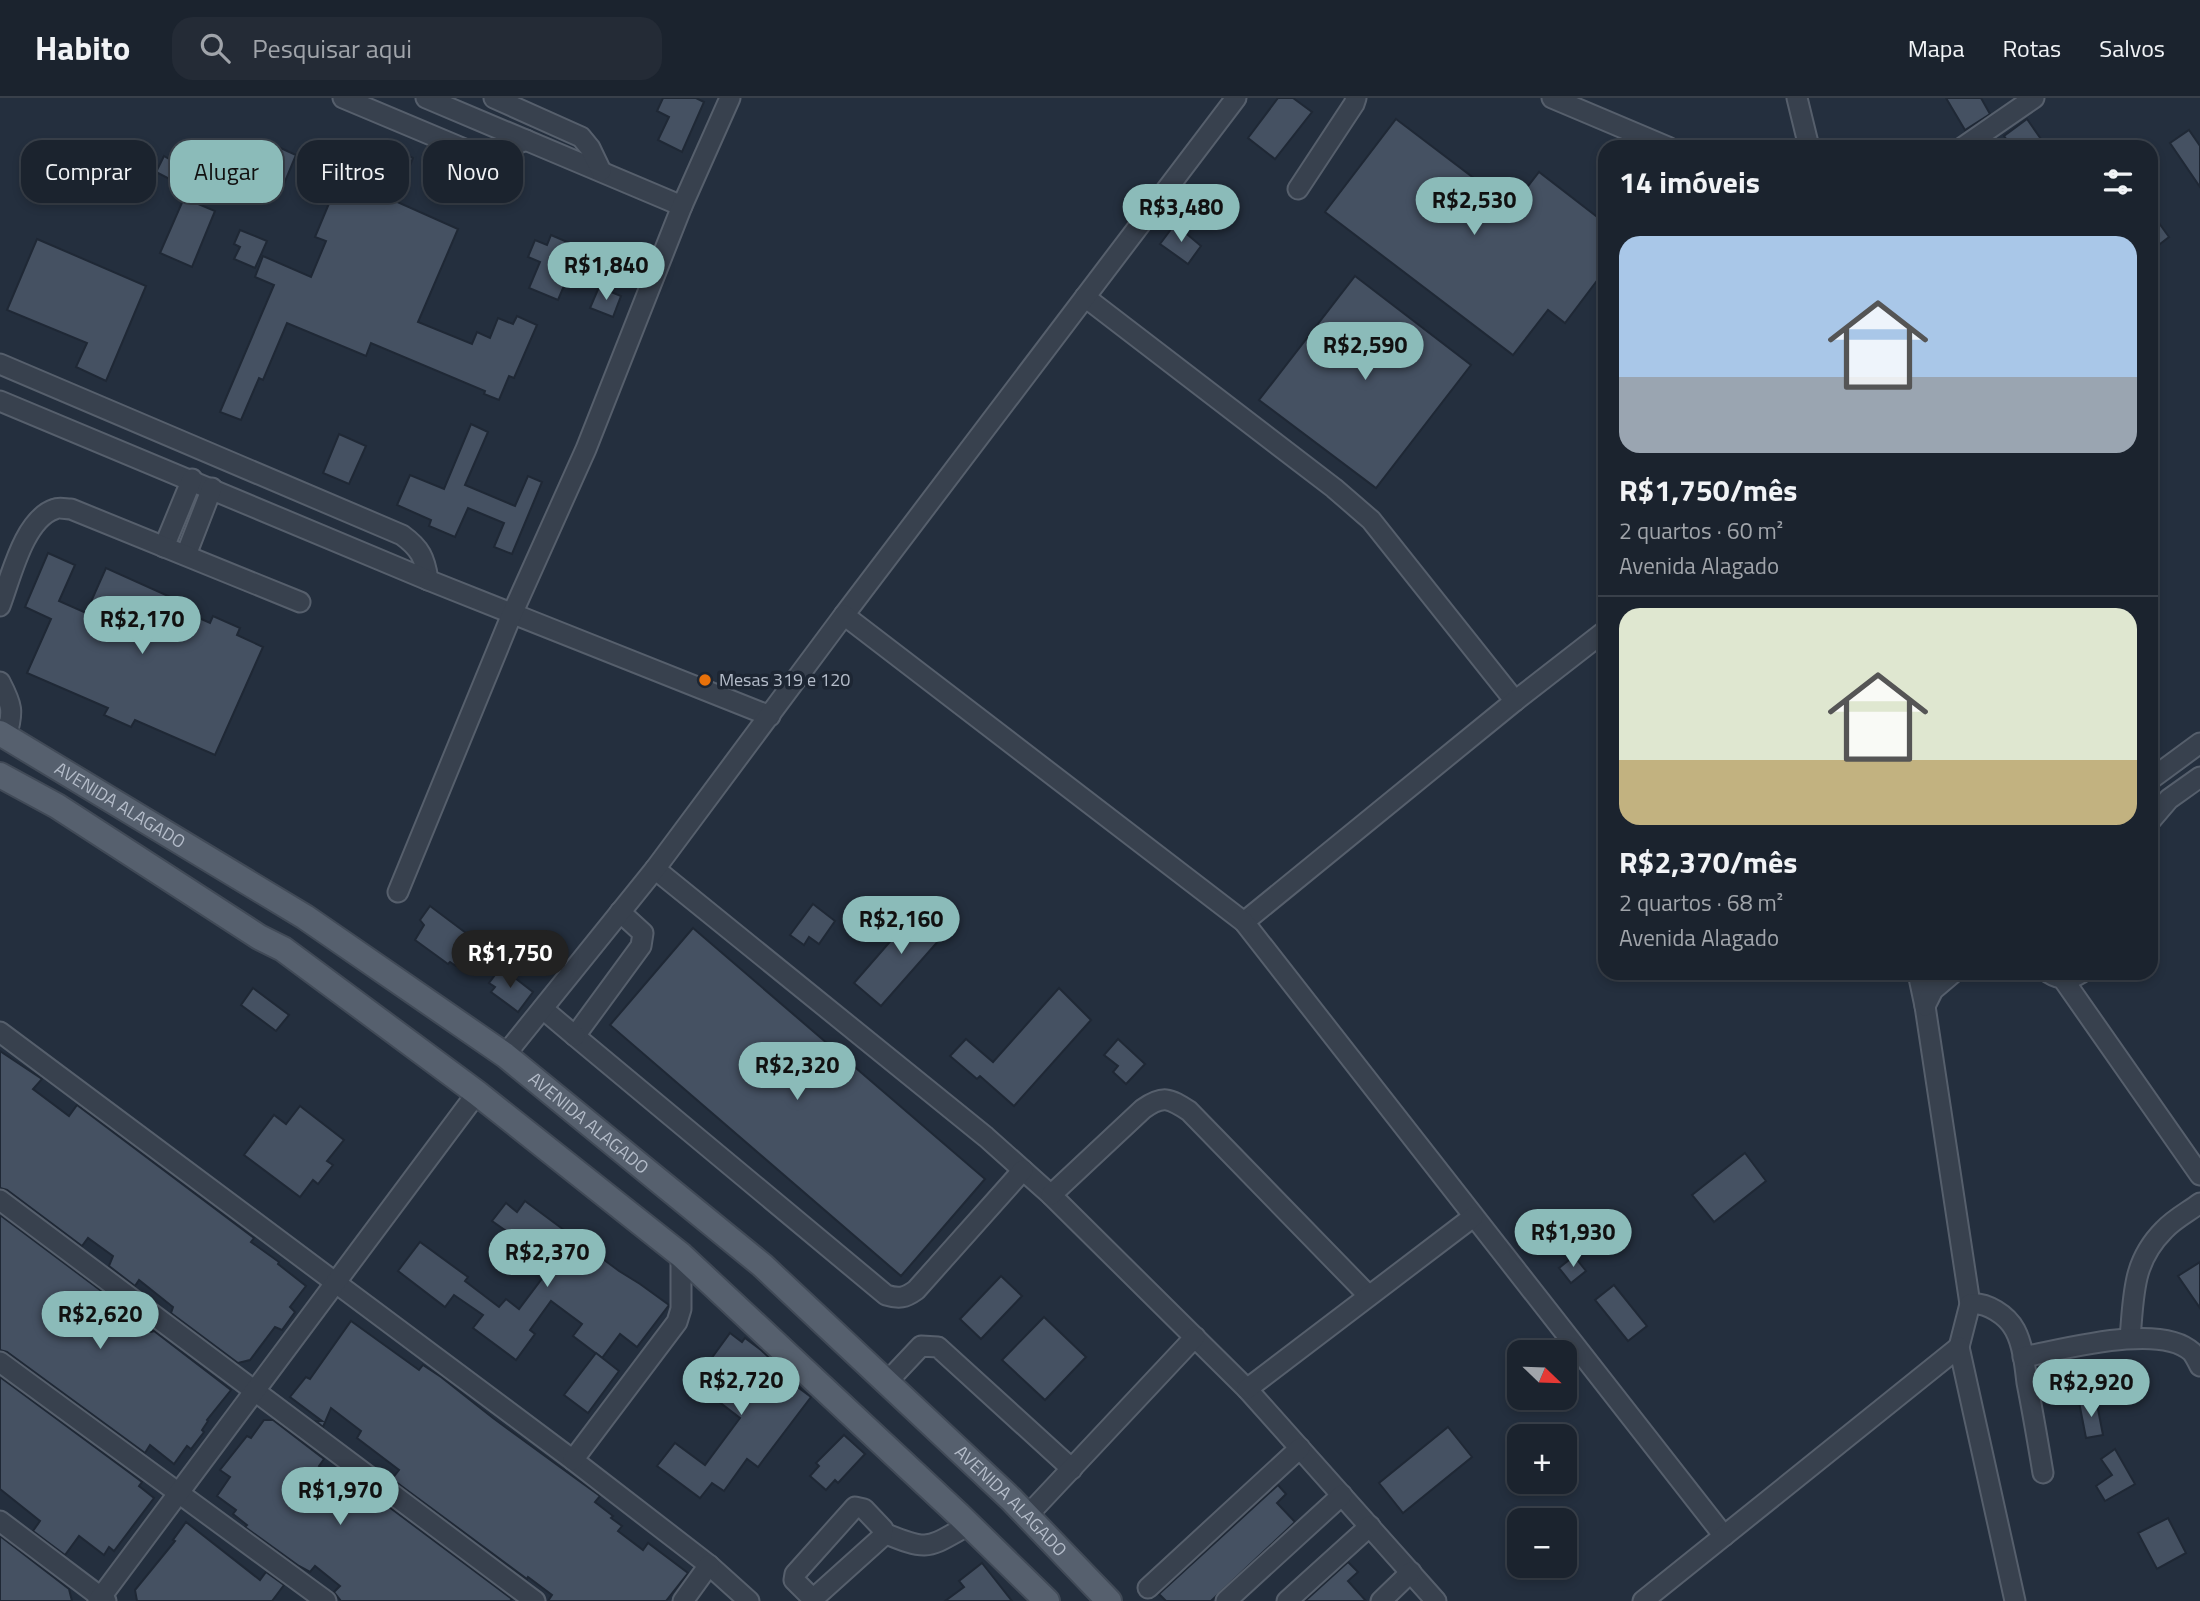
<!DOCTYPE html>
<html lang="pt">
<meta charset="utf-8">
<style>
:root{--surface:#1b232e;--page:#242b36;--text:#f1f3f6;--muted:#a0a4aa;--line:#39404a;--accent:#8bbbb9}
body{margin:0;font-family:"Titillium Web",sans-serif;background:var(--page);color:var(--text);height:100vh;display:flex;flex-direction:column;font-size:26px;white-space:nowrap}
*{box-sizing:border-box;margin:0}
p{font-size:23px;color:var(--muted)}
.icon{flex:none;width:38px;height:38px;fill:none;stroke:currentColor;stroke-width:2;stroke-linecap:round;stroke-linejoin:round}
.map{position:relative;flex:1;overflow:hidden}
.panel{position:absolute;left:1598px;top:42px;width:560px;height:840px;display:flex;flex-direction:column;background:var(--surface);border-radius:21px;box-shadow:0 4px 10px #0003,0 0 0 2px var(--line)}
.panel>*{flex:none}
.hud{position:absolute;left:21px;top:42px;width:665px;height:63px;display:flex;gap:14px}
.needle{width:46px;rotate:113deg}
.tools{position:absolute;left:1507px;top:1242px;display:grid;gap:14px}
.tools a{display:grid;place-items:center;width:70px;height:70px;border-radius:14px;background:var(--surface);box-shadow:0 4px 10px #0003,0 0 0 2px var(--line);font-size:35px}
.price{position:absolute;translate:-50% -60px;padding:0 16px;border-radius:24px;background:var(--accent);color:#111;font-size:23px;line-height:46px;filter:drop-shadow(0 2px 4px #0008)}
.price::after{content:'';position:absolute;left:50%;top:42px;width:21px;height:16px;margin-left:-10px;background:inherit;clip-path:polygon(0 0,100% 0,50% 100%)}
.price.on{background:#222;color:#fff}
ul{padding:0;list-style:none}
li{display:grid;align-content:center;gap:14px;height:371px;padding:0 21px}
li+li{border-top:2px solid var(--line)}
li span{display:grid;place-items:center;height:217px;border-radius:21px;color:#555}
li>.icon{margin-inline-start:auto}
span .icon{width:126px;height:126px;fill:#fffc;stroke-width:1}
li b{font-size:30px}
h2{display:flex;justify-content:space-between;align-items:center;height:84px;padding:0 21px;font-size:30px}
.chip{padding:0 24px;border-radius:21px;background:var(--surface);box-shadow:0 4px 10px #0003,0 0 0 2px var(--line);font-size:24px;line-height:63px}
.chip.on{background:var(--accent);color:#111}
header{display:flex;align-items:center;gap:42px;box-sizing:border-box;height:98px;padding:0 35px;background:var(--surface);border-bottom:2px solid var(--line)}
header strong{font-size:33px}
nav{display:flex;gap:38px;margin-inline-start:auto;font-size:24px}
.search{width:490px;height:63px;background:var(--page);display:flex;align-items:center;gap:18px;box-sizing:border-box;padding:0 24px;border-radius:21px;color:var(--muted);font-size:26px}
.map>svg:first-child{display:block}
.building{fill:#455162;stroke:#1f2835;stroke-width:2}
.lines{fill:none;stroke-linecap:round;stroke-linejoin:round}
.minor-casing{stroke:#565f6c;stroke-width:23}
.major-casing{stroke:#414a57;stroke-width:28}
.minor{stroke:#38414e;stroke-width:19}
.major{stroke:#56606e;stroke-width:24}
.food-dot{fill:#e8710a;stroke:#1d2633;stroke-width:2.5}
.labels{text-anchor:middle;stroke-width:7;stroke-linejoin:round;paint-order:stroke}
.poi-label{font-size:18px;fill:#b4bcc9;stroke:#1d2633;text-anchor:start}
.street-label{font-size:18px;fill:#b4bcc9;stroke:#1d2633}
</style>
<header>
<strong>Habito</strong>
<div class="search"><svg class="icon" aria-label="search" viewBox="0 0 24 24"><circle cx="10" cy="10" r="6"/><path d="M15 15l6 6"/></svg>Pesquisar aqui</div>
<nav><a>Mapa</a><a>Rotas</a><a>Salvos</a></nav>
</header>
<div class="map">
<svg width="2200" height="1503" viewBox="0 0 2200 1503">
<rect width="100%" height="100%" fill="#242f3e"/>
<g class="building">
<path d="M663 0H696L704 4 682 54 658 42 669 19 657 13Z"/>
<path d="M1278 0H1293L1312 14 1275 61 1248 40Z"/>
<path d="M1946 0H1981L1990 16 1965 32Z"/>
<path d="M1396 21 1512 109 1539 74 1605 125V172L1565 225 1548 212 1513 257 1325 114Z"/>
<path d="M2027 21 2043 44 2035 49H2012L2004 38Z"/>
<path d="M2189 32 2200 48V89L2170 45Z"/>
<path d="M274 47 296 57 284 86 262 75Z"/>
<path d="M396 52 413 60 395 103 458 131 418 224 472 246 477 234 490 240 498 220 513 226 517 218 537 227 514 280 509 278 499 302 484 296 485 293 371 245 366 258 287 225 263 282 259 280 241 322 220 314 274 187 255 179 263 158 311 179 326 143 315 139 350 55 387 72Z"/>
<path d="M164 58 186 71 179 86 156 74Z"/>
<path d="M184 100 215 113 192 169 160 155Z"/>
<path d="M2151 114 2169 139 2151 153Z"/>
<path d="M1175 126 1201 148 1188 166 1160 146Z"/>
<path d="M240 132 267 143 255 170 234 161 240 149 234 146Z"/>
<path d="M551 137 579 149 575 159 608 173 601 189 569 176 558 202 529 190 540 164 528 159 535 142 547 147Z"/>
<path d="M37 141 146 188 106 283 76 269 87 245 7 212Z"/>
<path d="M1355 178 1471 267 1376 390 1259 302Z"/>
<path d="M599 189 621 198 613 219 590 210Z"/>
<path d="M471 326 488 334 465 387 515 408 528 378 542 384 512 456 494 449 504 425 468 410 455 439 429 428 431 422 397 407 410 377 444 391Z"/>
<path d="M339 336 366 348 349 386 323 375Z"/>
<path d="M48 455 75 467 59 503 86 515 106 470 186 506 183 513 210 525 213 518 240 530 237 537 263 549 215 657 135 622 131 629 104 617 108 610 27 575 51 521 25 509Z"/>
<path d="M813 806 835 823 819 846 809 839 804 847 790 837Z"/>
<path d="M430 808 474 841 467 847 470 849 456 868 450 864 448 866 415 842 424 827 420 822Z"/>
<path d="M921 808 948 832 881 908 854 885Z"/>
<path d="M693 830 985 1081 901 1178 610 927Z"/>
<path d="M501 869 533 894 518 914 491 894 495 889 489 885Z"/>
<path d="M253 890 289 917 276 933 241 907Z"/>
<path d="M1059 890 1091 922 1014 1008 980 978 977 981 950 958 966 941 993 964Z"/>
<path d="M1118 941 1145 966 1126 986 1113 974 1118 968 1104 957Z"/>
<path d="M0 953 42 981 33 991 69 1018 77 1007 254 1140 251 1144 279 1164 278 1166 306 1188 290 1209 295 1214 282 1232 275 1229 250 1262 238 1265 171 1215 173 1209 139 1182 135 1188 109 1168 113 1158 88 1140 82 1148 7 1092 0 1090Z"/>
<path d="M300 1008 344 1042 327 1063 333 1067 318 1086 313 1082 300 1099 244 1057 274 1017 286 1026Z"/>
<path d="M1745 1055 1766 1083 1714 1124 1692 1097Z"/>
<path d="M525 1103 619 1173 640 1186 669 1207 637 1249 620 1236 602 1260 573 1238 582 1226 551 1203 530 1232 535 1236 516 1262 473 1230 483 1217 454 1197 445 1209 398 1173 420 1144 468 1179 465 1183 499 1209 506 1201 519 1211 553 1166 492 1123 506 1105 517 1114Z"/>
<path d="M0 1117 120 1207 118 1209 151 1234 154 1233 231 1292 207 1322 208 1323 202 1332 204 1334 191 1351 187 1348 174 1366 150 1347 145 1355 7 1254 0 1252Z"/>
<path d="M1574 1158 1586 1173 1571 1185 1559 1170Z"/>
<path d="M2200 1164V1210L2178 1178Z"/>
<path d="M1001 1178 1022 1198 981 1241 960 1221Z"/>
<path d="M1614 1187 1647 1228 1628 1243 1595 1202Z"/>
<path d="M1044 1219 1086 1259 1045 1302 1002 1262Z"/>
<path d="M351 1223 419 1272 423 1267 441 1279 493 1320 582 1385 600 1398 595 1404 613 1418 611 1420 622 1428 618 1433 643 1452 648 1445 688 1475 666 1503H548L552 1497 528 1479 527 1481 392 1381 399 1372 357 1340 361 1333 331 1310 323 1329 316 1323H322L290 1299 306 1279 310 1281Z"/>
<path d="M730 1235 742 1244 745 1240 761 1252 779 1269 776 1273 811 1299 758 1369 747 1361 724 1393 712 1385 700 1400 657 1368 675 1345 705 1367 740 1320 705 1293 722 1270 711 1261Z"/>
<path d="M596 1255 619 1273 588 1315 564 1297Z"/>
<path d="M0 1279 130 1375 142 1384 139 1388 154 1400 114 1453 109 1449 104 1457 79 1438 65 1457 33 1433 40 1423 0 1391Z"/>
<path d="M2096 1301 2103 1337 2086 1340 2079 1304Z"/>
<path d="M264 1322H273L324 1361 319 1368 336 1381 356 1396 361 1389 377 1400 512 1501 510 1503H341L334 1494 340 1488 315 1468 310 1474 299 1468 245 1429 247 1427 233 1416 236 1412 217 1398 230 1379 220 1372 247 1338 251 1340Z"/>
<path d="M1448 1329 1472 1359 1403 1415 1379 1385Z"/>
<path d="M844 1337 865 1356 838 1385 835 1382 826 1392 810 1378 819 1368 816 1365Z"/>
<path d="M2115 1351 2135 1386 2105 1403 2096 1388 2112 1377 2101 1361Z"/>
<path d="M1278 1387 1286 1396 1277 1405 1295 1424 1211 1503H1166L1159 1496Z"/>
<path d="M2168 1420 2186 1455 2157 1471 2138 1435Z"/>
<path d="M186 1424 260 1482 266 1474 284 1487 272 1503H137L135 1492 175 1443 173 1442Z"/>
<path d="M0 1438 69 1491 72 1503H0Z"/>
<path d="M1348 1464 1358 1474 1348 1483 1366 1503H1305Z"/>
<path d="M982 1465 1012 1503H945L964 1489 959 1483Z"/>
</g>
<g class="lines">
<g class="minor-casing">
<g id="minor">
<path d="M343 0 474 55H495L526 42"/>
<path d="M426 0 682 108"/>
<path d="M494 0 581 39 590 50 601 73"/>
<path d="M1552 0 1668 49"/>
<path d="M1797 0 1809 49"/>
<path d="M1963 49 2034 0"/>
<path d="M1298 91 1354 6 1356 0"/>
<path d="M1085 199 1334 390 1371 422 1515 603"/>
<path d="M0 266 402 437C420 450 425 460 428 482"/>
<path d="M0 303 428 482 770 618"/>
<path d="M164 449 192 381"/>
<path d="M186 457 212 390"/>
<path d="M0 508C11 479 24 421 55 411 59 409 66 411 71 411L300 504"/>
<path d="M844 517 1236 0"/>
<path d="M0 584C12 607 14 613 6 639"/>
<path d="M2151 681 2200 645"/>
<path d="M2151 722 2169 701 2200 679"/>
<path d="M655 771 986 1039 1051 1097 1247 1291 1436 1503"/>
<path d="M398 794 512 516 586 351 682 108 730 0"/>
<path d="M620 814 643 835 641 848 575 938 886 1197C899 1201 905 1200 916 1192L1023 1072"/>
<path d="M1244 824 1515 603 1605 533"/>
<path d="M1918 875 1925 908 1970 1206"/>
<path d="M2049 875C2060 882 2070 882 2081 875"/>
<path d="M2063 881 2200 1077"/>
<path d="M1925 908 1933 892 1953 875"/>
<path d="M543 911 575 938"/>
<path d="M0 934 573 1362 709 1467 749 1503"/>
<path d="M505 957 655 771 844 517 1244 824 1724 1438"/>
<path d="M1051 1097 1143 1011C1163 997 1169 1000 1189 1013L1368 1197"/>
<path d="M0 1102 535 1503"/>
<path d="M2130 1240C2134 1197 2132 1164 2164 1132 2174 1121 2188 1114 2200 1105"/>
<path d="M1959 1249 1970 1206C1987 1204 2007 1217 2015 1232 2023 1247 2025 1268 2027 1285 2033 1315 2038 1345 2043 1375"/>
<path d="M2023 1259C2062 1252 2160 1224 2192 1254 2195 1258 2198 1264 2200 1268"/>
<path d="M0 1264 326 1503"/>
<path d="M887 1284 921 1248 938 1249 1072 1371"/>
<path d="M1247 1291 1473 1119"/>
<path d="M573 1362 677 1224 681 1211V1157"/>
<path d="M1027 1418 1195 1239"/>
<path d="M0 1423 106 1503"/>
<path d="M884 1435C930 1454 927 1450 969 1427"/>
<path d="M1148 1490 1300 1350"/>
<path d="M98 1503 477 995"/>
<path d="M683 1503 709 1467"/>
<path d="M811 1503 813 1501 882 1439 883 1431 864 1411 855 1409 795 1476 794 1482 813 1501"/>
<path d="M1226 1503 1342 1397"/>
<path d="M1287 1503 1370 1428"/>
<path d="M1381 1503 1411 1474"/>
<path d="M1643 1503 1959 1249 2015 1503"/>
</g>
</g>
<g class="major-casing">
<g id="major">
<path id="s1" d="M0 635 305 819 505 957 762 1167 1011 1401 1109 1503"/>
<path d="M0 677 57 708 259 839 283 851 477 995 681 1157 959 1417 1047 1503"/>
</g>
</g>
<use href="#minor" class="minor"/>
<use href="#major" class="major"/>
</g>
<circle class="food-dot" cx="705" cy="582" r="7"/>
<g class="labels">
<g class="poi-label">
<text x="719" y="588">Mesas 319 e 120</text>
</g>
<g class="street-label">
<text dy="6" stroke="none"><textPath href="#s1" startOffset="140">AVENIDA ALAGADO</textPath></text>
<text dy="6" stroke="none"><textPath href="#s1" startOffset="707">AVENIDA ALAGADO</textPath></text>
<text dy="6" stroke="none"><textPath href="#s1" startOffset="1274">AVENIDA ALAGADO</textPath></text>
</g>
</g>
</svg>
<div class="tools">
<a><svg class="needle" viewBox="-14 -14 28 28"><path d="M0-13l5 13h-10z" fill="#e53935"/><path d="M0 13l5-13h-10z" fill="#a0a4aa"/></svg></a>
<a>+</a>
<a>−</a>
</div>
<b class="price" style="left:1474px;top:139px">R$2,530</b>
<b class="price" style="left:1181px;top:146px">R$3,480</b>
<b class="price" style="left:606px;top:204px">R$1,840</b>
<b class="price" style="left:1365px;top:284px">R$2,590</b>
<b class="price" style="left:142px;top:558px">R$2,170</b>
<b class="price" style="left:901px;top:858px">R$2,160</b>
<b class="price on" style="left:510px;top:892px">R$1,750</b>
<b class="price" style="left:797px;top:1004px">R$2,320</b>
<b class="price" style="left:1573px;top:1171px">R$1,930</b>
<b class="price" style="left:547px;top:1191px">R$2,370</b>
<b class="price" style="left:100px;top:1253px">R$2,620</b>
<b class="price" style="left:741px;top:1319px">R$2,720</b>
<b class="price" style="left:2091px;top:1321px">R$2,920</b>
<b class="price" style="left:340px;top:1429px">R$1,970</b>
<div class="hud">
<a class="chip">Comprar</a>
<a class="chip on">Alugar</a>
<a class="chip">Filtros</a>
<a class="chip">Novo</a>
</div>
<section class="panel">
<h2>14 imóveis<svg class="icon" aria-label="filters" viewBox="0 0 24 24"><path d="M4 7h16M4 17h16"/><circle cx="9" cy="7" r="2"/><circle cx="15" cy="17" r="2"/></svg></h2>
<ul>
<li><span style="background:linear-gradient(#a9c7e8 65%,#9aa5b1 0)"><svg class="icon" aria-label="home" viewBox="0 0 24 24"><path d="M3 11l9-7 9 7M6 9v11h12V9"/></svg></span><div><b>R$1,750/mês</b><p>2 quartos · 60 m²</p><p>Avenida Alagado</p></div></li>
<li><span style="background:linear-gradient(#dfe7d0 70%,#c2b280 0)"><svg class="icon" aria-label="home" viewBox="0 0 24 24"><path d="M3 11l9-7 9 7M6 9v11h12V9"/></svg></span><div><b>R$2,370/mês</b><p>2 quartos · 68 m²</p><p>Avenida Alagado</p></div></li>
</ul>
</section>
</div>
